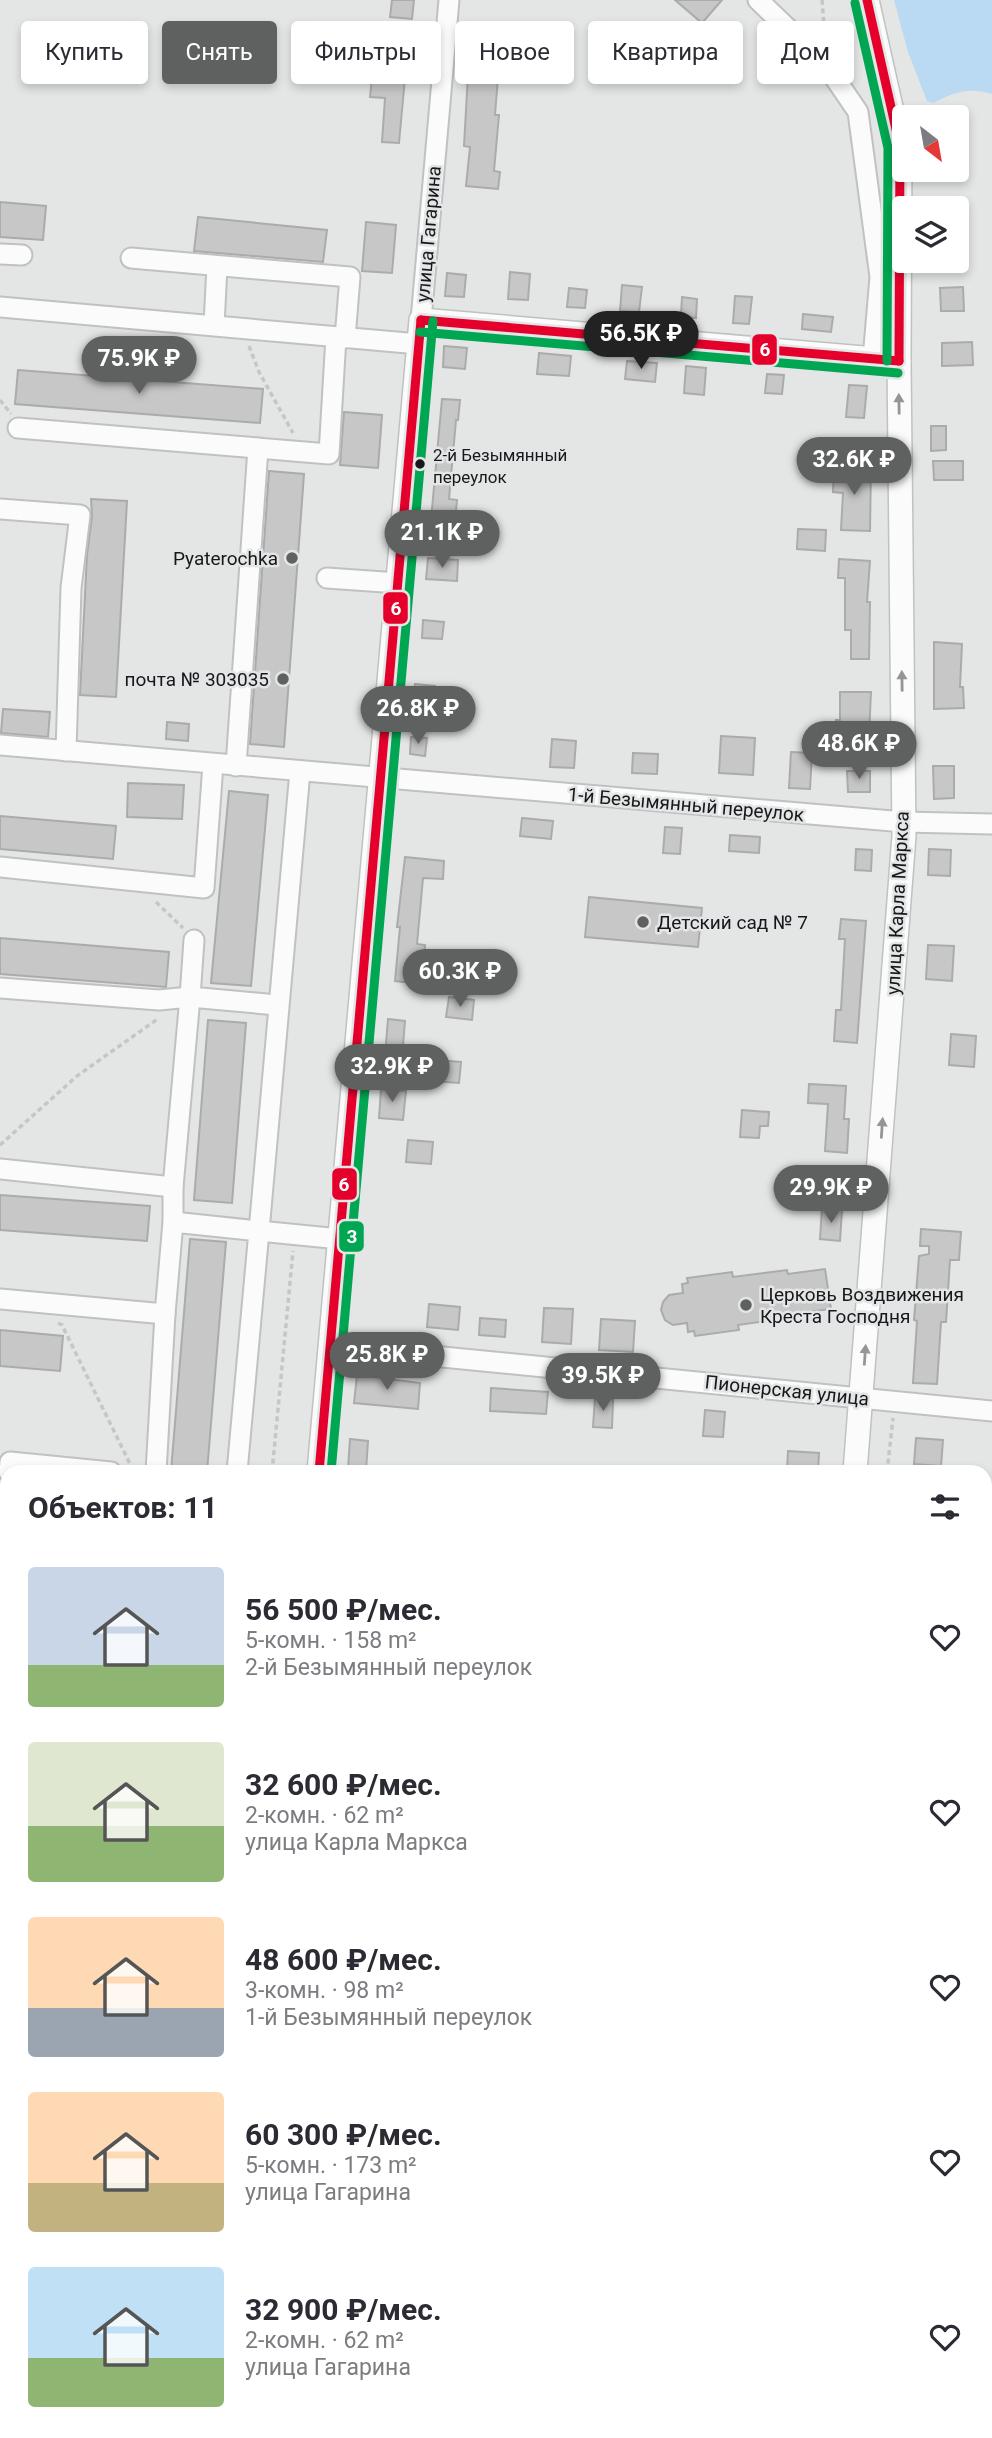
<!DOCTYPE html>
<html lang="ru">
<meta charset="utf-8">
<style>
:root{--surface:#fff;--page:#f7f7f7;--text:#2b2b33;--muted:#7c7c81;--accent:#5f6060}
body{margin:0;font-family:Roboto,sans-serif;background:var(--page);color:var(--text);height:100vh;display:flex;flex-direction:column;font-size:26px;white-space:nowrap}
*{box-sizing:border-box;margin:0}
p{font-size:23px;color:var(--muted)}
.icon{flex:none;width:38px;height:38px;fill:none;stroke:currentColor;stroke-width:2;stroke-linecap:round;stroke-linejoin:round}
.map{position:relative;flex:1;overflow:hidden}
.side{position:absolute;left:0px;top:1465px;width:992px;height:975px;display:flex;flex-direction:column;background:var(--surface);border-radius:21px 21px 0 0;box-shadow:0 4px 10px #0003}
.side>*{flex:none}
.top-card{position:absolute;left:21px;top:21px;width:950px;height:63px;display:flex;gap:14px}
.needle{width:46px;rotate:149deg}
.fabs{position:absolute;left:892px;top:105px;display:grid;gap:14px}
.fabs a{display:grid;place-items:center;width:77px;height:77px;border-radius:7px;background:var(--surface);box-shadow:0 4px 10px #0003;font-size:35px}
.price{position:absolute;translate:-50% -60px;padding:0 16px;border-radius:24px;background:var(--accent);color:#fff;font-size:23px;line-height:46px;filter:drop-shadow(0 2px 4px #0008)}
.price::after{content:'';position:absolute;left:50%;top:42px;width:21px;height:16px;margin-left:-10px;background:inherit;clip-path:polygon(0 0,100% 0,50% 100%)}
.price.active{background:#222;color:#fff}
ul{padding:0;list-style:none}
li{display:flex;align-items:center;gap:21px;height:175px;padding:0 28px}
li span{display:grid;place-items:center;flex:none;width:196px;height:140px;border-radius:7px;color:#555}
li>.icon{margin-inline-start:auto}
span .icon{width:84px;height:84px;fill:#fffc;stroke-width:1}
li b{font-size:30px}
h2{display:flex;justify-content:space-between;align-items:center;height:84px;padding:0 28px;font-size:30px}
.tag{padding:0 24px;border-radius:7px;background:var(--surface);box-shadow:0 4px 10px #0003;font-size:24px;line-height:63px}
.tag.active{background:var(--accent);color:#fff}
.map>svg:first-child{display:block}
.education{fill:#eadcd9}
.green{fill:#bad9f3}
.building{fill:#c7c7c7;stroke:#aaabab;stroke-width:2}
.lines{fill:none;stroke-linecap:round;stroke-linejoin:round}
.minor-casing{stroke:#c0c1c1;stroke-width:23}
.major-casing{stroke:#c0c1c1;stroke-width:26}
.path{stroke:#c5c6c6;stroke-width:3.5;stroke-dasharray:5 3.5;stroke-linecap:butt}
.minor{stroke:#fbfbfb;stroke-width:19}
.major{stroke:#fbfbfb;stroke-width:23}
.bus-1-casing{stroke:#e3e5e6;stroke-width:14}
.bus-2-casing{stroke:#e3e5e6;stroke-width:14}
.bus-1{stroke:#e4002b;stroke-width:9}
.bus-2{stroke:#00a651;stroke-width:9}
.oneway{fill:#949595}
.bus-dot{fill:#171819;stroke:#e3e5e6;stroke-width:2.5}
.poi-dot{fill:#5f6060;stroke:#e3e5e6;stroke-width:2.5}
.labels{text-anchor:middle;stroke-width:5;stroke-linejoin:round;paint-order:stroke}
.bus-label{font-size:17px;fill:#171819;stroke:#e3e5e6;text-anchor:start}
.street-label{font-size:19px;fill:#171819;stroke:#e3e5e6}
.poi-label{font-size:19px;fill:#171819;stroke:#e3e5e6;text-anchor:end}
.line-badge{stroke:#e3e5e6;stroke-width:2.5}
.badge-label{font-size:19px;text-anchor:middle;font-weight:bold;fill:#fff}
</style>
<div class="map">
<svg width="992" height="2438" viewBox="0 0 992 2438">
<rect width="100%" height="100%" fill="#e4e5e5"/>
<path class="education" d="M992 1583V1953L985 1952V1636Z"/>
<g class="green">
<path d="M894 0H992V94C968 87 955 92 933 103L927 101 908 52Z"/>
<path d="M7 2311V2432L111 2433V2438H0V2384Z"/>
</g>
<g class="building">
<path d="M392 0H414L412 19 390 17Z"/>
<path d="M675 0H722L702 23Z"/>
<path d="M381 43 408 45 399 143 382 142 385 98 370 97 372 78 378 79Z"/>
<path d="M468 74 498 77 495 115H499L494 171 500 172 498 189 466 186 470 147 464 146Z"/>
<path d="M0 202 46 206 43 240 0 237Z"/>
<path d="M198 217 327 230 323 262 194 251Z"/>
<path d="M366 222 396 225 392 273 362 271Z"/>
<path d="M510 272 530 274 528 300 508 299Z"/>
<path d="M447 273 466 275 464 297 445 296Z"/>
<path d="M622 285 642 287 639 312 620 311Z"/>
<path d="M963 287 964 311H941L940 288Z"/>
<path d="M569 288 587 290 585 308 567 307Z"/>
<path d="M735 296 752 297 749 324 733 323Z"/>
<path d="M682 297 697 299 696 318 681 316Z"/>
<path d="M803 314 833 317 831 332 802 329Z"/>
<path d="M972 342 973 365 942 366V343Z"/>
<path d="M444 346 467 348 465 369 443 367Z"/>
<path d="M539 353 571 356 569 376 537 374Z"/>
<path d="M627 361 657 363 655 382 625 379Z"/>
<path d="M686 366 706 368 704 395 684 393Z"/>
<path d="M18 370 263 389 260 423 15 404Z"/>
<path d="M767 374 784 375 782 394 765 393Z"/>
<path d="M849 385 867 386 864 418 846 417Z"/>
<path d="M442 399 460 400 458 420H456L449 499 457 500 455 522 431 520Z"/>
<path d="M344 412 382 415 378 468 340 465Z"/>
<path d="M931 426H946V450L931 451Z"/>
<path d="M933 461H963V480H934Z"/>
<path d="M834 466 871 468 870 531 841 530 843 493 833 492Z"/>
<path d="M269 471 304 474 284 747 250 744Z"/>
<path d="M91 499 127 501 116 697 80 695 87 555 92 516Z"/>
<path d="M798 529 826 530 825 551 797 549Z"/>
<path d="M428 558 458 560 457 581 426 579Z"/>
<path d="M839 559 870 561 867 602H870L869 659H851V630H845V578H838Z"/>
<path d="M423 620 444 622 442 639 422 638Z"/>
<path d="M934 642 962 644 960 687H963L964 708 934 709Z"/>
<path d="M415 684 435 686 433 711 413 709Z"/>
<path d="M840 692H871L869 734 837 735 836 720H840Z"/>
<path d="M3 709 50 712 48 737 1 733Z"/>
<path d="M167 722 189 724 188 741 166 739Z"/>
<path d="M721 736 755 738 753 775 719 773Z"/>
<path d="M411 737 427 738 425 756 410 754Z"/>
<path d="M552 739 576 741 574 768 550 767Z"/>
<path d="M791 752 812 753 810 789 789 788Z"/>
<path d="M633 753 658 754 657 774 632 773Z"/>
<path d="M933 766H954V798L934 799Z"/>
<path d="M847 771H870V792H848Z"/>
<path d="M128 783 184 785 182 819 127 817Z"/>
<path d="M229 791 268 795 251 986 211 983Z"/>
<path d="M0 816 116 826 113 859 0 849Z"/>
<path d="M522 818 553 821 551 839 520 836Z"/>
<path d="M665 827 682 828 680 854 663 853Z"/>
<path d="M730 835 760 837 759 853 729 851Z"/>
<path d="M856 849 872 850 871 871 855 870Z"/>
<path d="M929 849 951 850 950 876 928 875Z"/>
<path d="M405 857 444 861 443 879 423 878 417 944 425 945 421 984 395 981 400 927H397Z"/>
<path d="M589 897 702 908 698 947 585 937Z"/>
<path d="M841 919 866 921 857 1043 834 1041 836 1010H841L845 939H839Z"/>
<path d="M0 938 169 952 166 987 0 974Z"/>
<path d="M928 945 954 946 952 981 926 979Z"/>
<path d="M449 997 474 1000 472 1020 446 1017Z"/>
<path d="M388 1019 405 1021 402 1057 385 1056Z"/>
<path d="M208 1020 246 1023 232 1203 194 1200Z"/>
<path d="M951 1034 976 1036 974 1067 949 1065Z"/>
<path d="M409 1058 461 1062 459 1083 407 1079Z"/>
<path d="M809 1084 846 1086 844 1119H849L847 1153 825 1151 828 1104 808 1103Z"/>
<path d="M381 1089 406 1091 403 1120 379 1118Z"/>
<path d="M742 1110 769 1112 768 1126H760L759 1138 740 1137Z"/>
<path d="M408 1140 433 1142 431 1164 406 1162Z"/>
<path d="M0 1195 150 1206 147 1241 0 1230Z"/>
<path d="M822 1209 842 1210 840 1241 820 1239Z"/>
<path d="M921 1229 961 1232 959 1260H950L946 1322H941L937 1384 913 1383 917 1321 914 1320 919 1256 929 1254V1246H920Z"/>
<path d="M190 1239 226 1242 207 1472H171Z"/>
<path d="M825 1269 831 1309 793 1314V1317L738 1325 739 1330 695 1336 694 1331 688 1332 687 1323 673 1325 665 1320 661 1310 663 1302 669 1295 683 1293 682 1284 688 1283 687 1278 732 1272 733 1277 787 1270 788 1274Z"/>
<path d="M429 1304 460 1307 458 1330 427 1327Z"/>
<path d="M544 1308 573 1309 571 1344 542 1342Z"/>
<path d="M480 1318 506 1320 505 1337 479 1335Z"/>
<path d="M601 1319 635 1321 633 1352 599 1350Z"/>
<path d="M0 1330 63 1336 60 1371 0 1366Z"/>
<path d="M357 1375 420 1383 418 1409 354 1403Z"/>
<path d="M491 1388 548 1392 546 1414 490 1411Z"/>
<path d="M595 1398 613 1399 612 1428 593 1427Z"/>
<path d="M705 1410 725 1412 723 1437 703 1436Z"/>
<path d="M916 1438 943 1440 941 1466 914 1464Z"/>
<path d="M350 1439 368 1441 366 1471 348 1469Z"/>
<path d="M788 1451 819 1453 818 1472H787Z"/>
</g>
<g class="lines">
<g class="minor-casing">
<g id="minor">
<path d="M758 0 826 65 858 112 880 277 873 359"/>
<path d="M1 254 22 255"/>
<path d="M131 258 350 277 345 338"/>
<path d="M0 307 419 344"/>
<path d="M421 320 449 0"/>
<path d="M214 325 217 266"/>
<path d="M18 428 329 454 336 337"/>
<path d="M0 509 80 515 71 588 66 751"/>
<path d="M327 578 398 583"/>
<path d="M0 745 904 822 992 824"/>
<path d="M236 766 258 448"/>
<path d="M300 771 259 1231 340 1239"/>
<path d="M0 867 204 888 213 764"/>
<path d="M194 940 190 997 277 1005"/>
<path d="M0 988 159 1000 190 997 173 1187"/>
<path d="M0 1169 173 1187V1222"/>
<path d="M0 1299 165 1314"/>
<path d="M331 1346 992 1411"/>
<path d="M9 1472 10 1462 111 1472"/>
<path d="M156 1472 165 1314 173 1222 259 1231 237 1472"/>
<path d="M0 1501H7V1498"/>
<path d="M0 1866 7 1867"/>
<path d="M0 2010 7 2011"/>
<path d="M985 2103 992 2104"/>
<path d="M0 2203 7 2188"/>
<path d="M0 2251 7 2277"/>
<path d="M0 2384 7 2311"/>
<path d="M592 2432 594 2438"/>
<path d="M854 2438V2432"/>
<path d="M953 2438V2432"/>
</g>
</g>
<g class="major-casing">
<g id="major">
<path d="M319 1472 421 320 899 361"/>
<path d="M855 1472 904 836 899 361 900 147 867 0"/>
<path d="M224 2438 225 2432"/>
<path d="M759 2438 760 2432"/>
</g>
</g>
<g class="path">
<path d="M822 0 825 40"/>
<path d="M249 346 259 372 293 433"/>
<path d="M0 400 11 414"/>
<path d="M156 902 183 928"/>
<path d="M0 1145 77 1076 159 1018"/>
<path d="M58 1323 62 1325 134 1472"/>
<path d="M272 1472 293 1251"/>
<path d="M887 1472 893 1418"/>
<path d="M985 1874 992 1812"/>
<path d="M985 1932H992"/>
<path d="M0 1943H7"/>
<path d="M79 2432 82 2438"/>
<path d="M20 2438 24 2432"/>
<path d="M111 2438V2432"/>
<path d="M181 2438V2432"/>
<path d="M731 2438 732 2432"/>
<path d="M782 2438 783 2432"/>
</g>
<use href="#minor" class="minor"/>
<use href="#major" class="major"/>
<g class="bus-1-casing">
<g id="bus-1">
<path d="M867 0 900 147 899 361"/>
<path d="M421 320 899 361"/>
<path d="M319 1472 421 320"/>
</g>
</g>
<g class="bus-2-casing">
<g id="bus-2">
<path d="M855 3 888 148 887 361"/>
<path d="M420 332 898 373"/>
<path d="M331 1472 433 321"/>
</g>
</g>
<use href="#bus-1" class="bus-1"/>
<use href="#bus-2" class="bus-2"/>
</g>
<defs><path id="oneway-solid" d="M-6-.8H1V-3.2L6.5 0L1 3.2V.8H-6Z" transform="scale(1.75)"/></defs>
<g class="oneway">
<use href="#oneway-solid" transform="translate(899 404) rotate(-91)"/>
<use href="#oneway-solid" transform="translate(902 681) rotate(-91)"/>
<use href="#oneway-solid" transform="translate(882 1128) rotate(-86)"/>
<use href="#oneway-solid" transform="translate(865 1355) rotate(-86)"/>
</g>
<circle class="bus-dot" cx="420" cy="464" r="6"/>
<g class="poi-dot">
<circle cx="292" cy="558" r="7"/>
<circle cx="283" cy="679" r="7"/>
<circle cx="643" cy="922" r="7"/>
<circle cx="746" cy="1305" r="7"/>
</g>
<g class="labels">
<g class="bus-label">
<text x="433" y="461">2-й Безымянный<tspan x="433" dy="22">переулок</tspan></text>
</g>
<g class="street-label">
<text transform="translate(428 234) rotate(-85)" y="7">улица Гагарина</text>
<text transform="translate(686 804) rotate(5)" y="7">1-й Безымянный переулок</text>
<text transform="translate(897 903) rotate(-87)" y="7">улица Карла Маркса</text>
<text transform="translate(787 1390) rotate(6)" y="7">Пионерская улица</text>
</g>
<g class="poi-label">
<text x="278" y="565">Pyaterochka</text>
<text x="269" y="686">почта № 303035</text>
<text x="657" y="929" text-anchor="start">Детский сад № 7</text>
<text x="760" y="1301" text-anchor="start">Церковь Воздвижения<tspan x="760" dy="22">Креста Господня</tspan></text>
</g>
</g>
<g class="line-badge">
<rect x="751" y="333" width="27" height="33" rx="7" fill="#e4002b"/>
<rect x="382" y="591" width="27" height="34" rx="7" fill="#e4002b"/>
<rect x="331" y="1167" width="27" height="34" rx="7" fill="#e4002b"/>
<rect x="338" y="1220" width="27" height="33" rx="7" fill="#00a651"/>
</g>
<g class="badge-label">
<text x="765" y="356">6</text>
<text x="396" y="615">6</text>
<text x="344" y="1191">6</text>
<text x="352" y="1243">3</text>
</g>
</svg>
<div class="fabs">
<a><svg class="needle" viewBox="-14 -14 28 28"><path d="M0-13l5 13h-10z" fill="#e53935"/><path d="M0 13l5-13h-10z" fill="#7c7c81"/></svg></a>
<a><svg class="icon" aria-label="layers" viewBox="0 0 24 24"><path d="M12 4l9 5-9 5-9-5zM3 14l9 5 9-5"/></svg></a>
</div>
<b class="price active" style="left:641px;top:371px">56.5K ₽</b>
<b class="price" style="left:139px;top:396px">75.9K ₽</b>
<b class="price" style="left:854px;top:497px">32.6K ₽</b>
<b class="price" style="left:442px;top:570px">21.1K ₽</b>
<b class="price" style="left:418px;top:746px">26.8K ₽</b>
<b class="price" style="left:859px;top:781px">48.6K ₽</b>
<b class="price" style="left:460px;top:1009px">60.3K ₽</b>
<b class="price" style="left:392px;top:1104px">32.9K ₽</b>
<b class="price" style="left:831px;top:1225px">29.9K ₽</b>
<b class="price" style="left:387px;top:1392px">25.8K ₽</b>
<b class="price" style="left:603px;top:1413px">39.5K ₽</b>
<div class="top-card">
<a class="tag">Купить</a>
<a class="tag active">Снять</a>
<a class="tag">Фильтры</a>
<a class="tag">Новое</a>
<a class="tag">Квартира</a>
<a class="tag">Дом</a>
</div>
<section class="side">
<h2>Объектов: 11<svg class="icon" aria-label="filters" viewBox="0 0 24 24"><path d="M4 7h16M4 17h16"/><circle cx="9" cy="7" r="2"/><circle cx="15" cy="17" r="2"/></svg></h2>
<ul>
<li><span style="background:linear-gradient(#c9d6e8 70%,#8fb573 0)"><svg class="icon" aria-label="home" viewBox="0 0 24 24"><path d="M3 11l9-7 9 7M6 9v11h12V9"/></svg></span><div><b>56 500 ₽/мес.</b><p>5-комн. · 158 m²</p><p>2-й Безымянный переулок</p></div><svg class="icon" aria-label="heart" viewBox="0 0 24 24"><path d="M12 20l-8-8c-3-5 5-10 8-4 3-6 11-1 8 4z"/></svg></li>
<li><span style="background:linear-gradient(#dfe7d0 60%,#8fb573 0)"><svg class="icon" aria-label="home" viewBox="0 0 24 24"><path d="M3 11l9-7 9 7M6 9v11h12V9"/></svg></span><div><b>32 600 ₽/мес.</b><p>2-комн. · 62 m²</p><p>улица Карла Маркса</p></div><svg class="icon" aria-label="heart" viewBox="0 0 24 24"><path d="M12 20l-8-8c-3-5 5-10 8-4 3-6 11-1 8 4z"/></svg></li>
<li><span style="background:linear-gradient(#ffd9b3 65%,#9aa5b1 0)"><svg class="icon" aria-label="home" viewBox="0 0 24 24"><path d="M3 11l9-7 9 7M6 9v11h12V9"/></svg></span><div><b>48 600 ₽/мес.</b><p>3-комн. · 98 m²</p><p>1-й Безымянный переулок</p></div><svg class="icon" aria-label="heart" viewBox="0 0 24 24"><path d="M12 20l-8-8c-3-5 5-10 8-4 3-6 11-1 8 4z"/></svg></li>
<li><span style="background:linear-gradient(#ffd9b3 65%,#c2b280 0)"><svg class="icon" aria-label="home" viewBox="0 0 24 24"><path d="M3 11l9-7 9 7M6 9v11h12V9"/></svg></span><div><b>60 300 ₽/мес.</b><p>5-комн. · 173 m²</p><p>улица Гагарина</p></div><svg class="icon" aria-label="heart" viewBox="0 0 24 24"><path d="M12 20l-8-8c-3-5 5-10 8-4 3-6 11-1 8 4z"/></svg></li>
<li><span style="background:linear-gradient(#bfe0f5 65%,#8fb573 0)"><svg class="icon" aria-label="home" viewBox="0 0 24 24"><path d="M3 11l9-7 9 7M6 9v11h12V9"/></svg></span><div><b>32 900 ₽/мес.</b><p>2-комн. · 62 m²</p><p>улица Гагарина</p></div><svg class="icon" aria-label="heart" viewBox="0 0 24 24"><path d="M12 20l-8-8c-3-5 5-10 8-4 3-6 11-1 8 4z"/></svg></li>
</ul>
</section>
</div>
